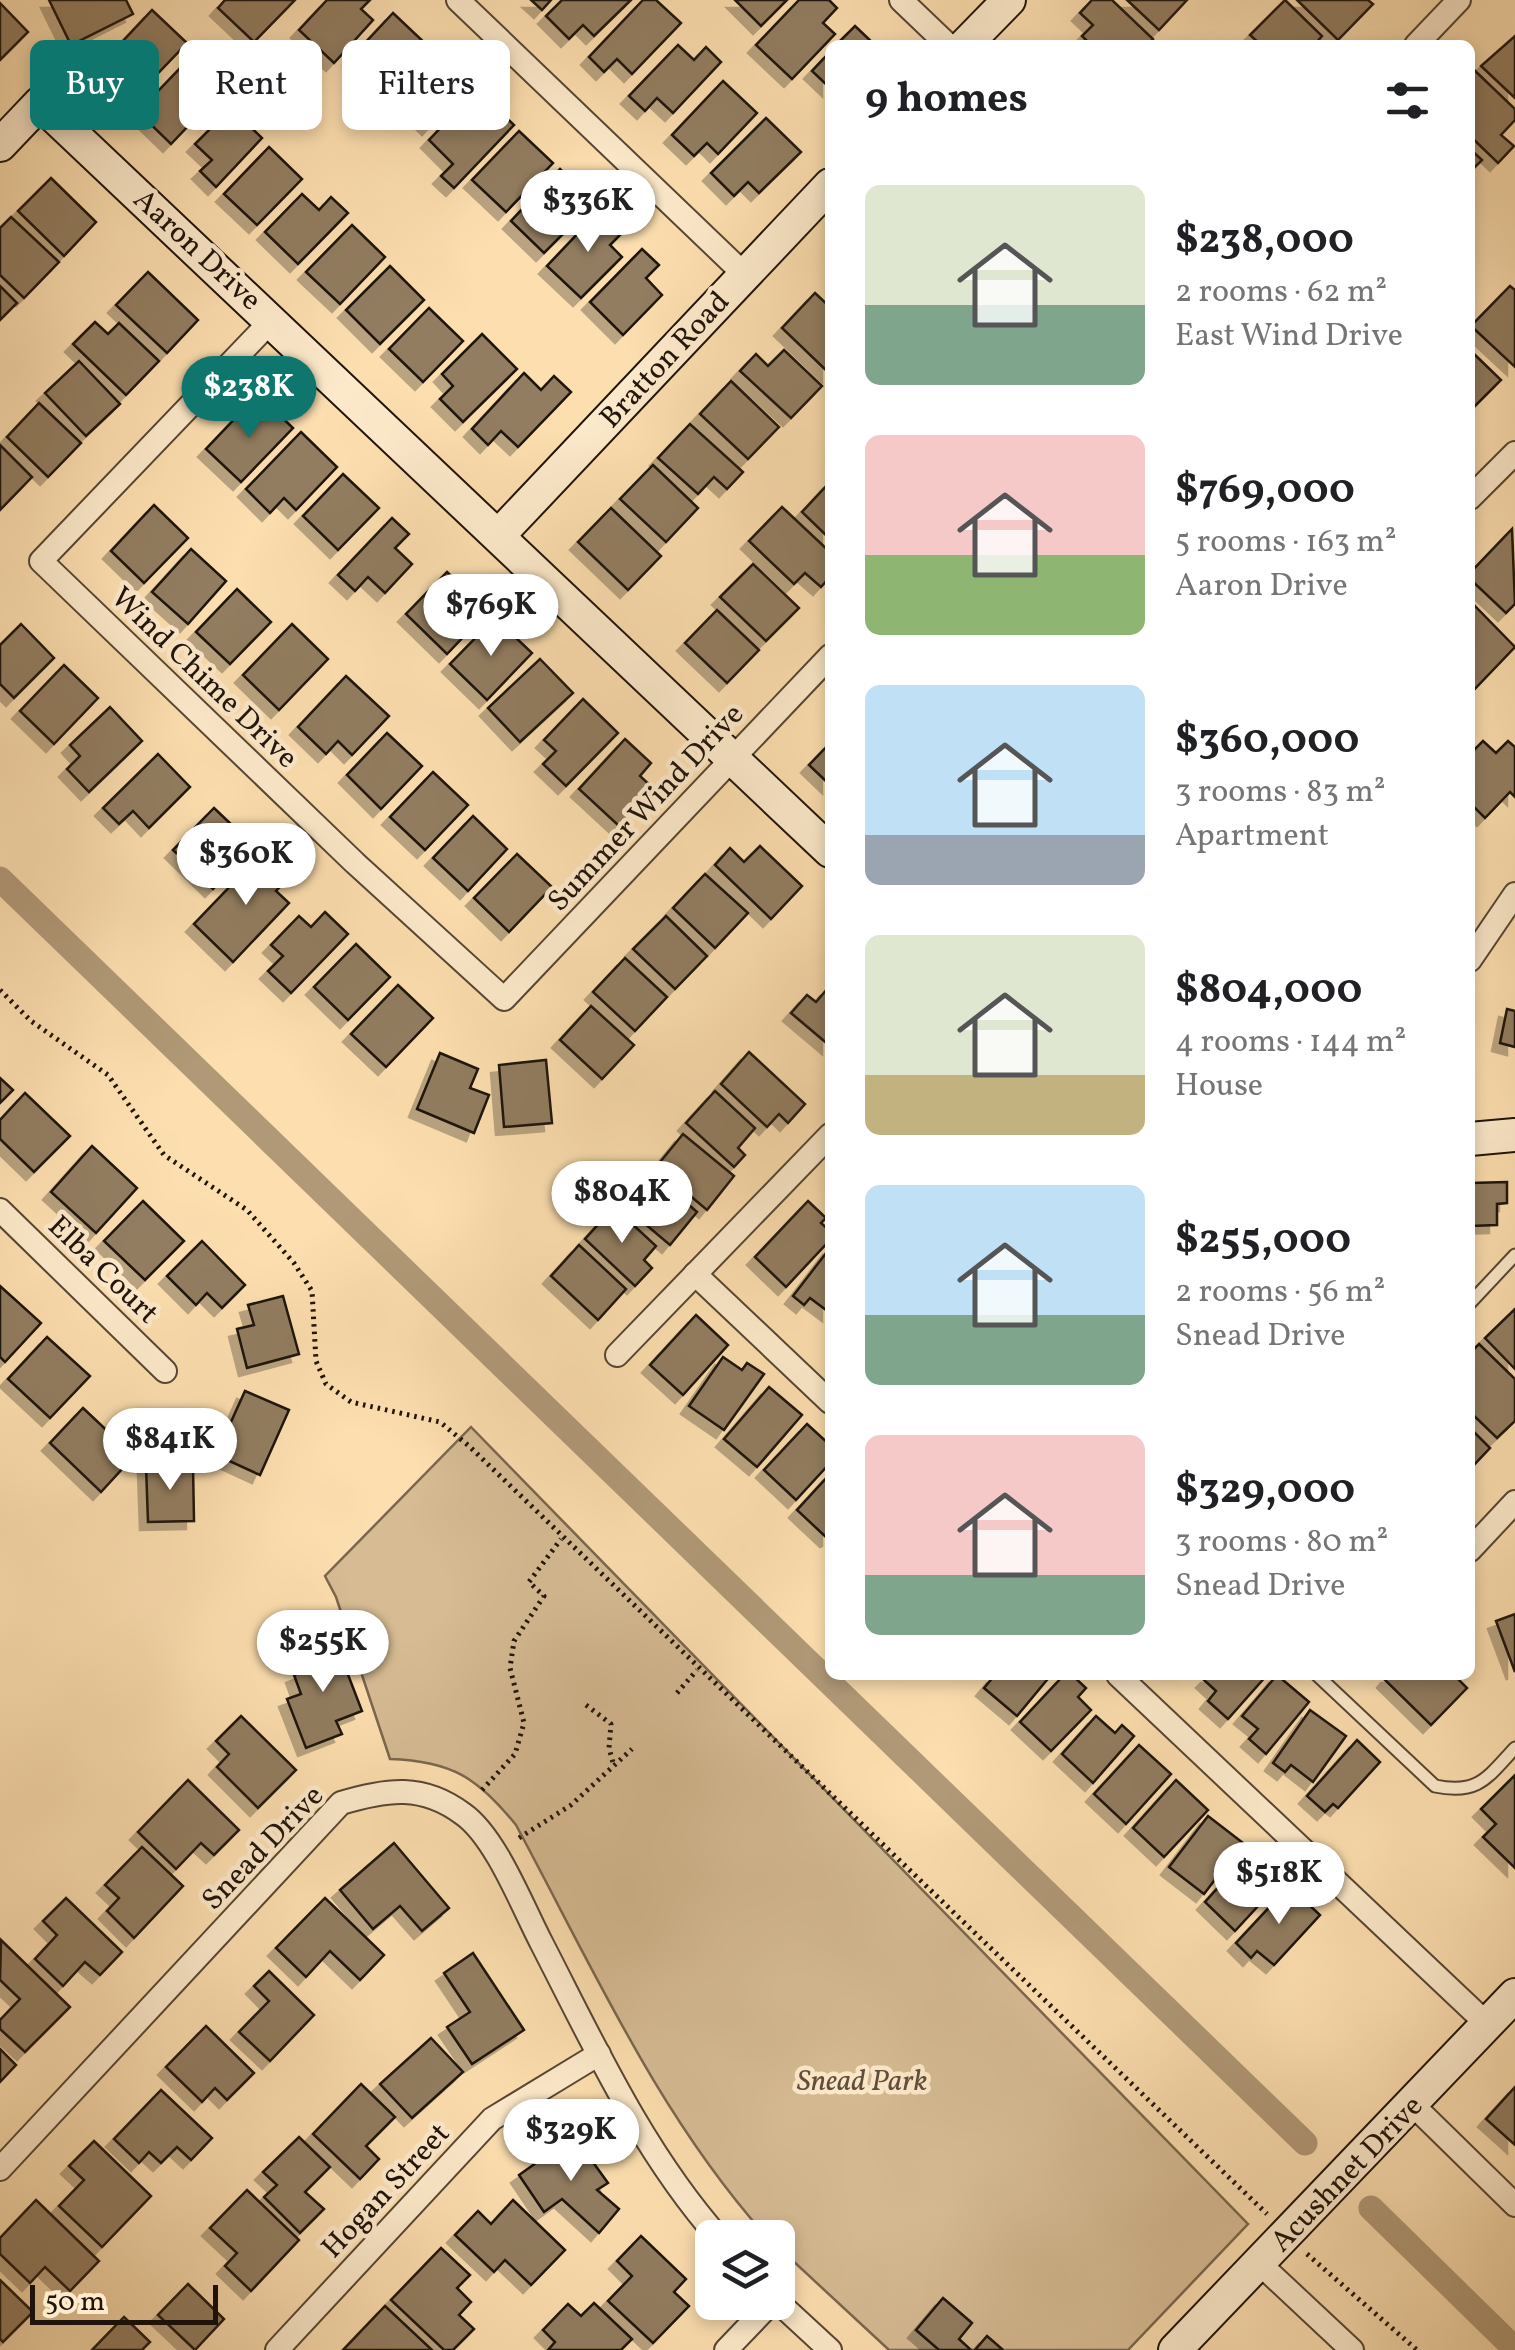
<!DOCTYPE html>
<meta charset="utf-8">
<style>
:root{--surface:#fff;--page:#f2f2f2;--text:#202124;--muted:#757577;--accent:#0f766e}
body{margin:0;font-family:Vollkorn,serif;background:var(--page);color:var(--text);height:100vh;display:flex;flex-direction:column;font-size:38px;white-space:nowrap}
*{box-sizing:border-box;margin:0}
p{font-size:32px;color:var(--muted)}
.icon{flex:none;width:55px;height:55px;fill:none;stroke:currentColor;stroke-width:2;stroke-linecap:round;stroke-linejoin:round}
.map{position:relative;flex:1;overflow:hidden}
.side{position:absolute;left:825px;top:40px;width:650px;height:1640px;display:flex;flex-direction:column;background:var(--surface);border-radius:15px;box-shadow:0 5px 15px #0003}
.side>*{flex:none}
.hud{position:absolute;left:30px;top:40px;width:645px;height:90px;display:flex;gap:20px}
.buttons{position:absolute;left:695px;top:2220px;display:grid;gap:20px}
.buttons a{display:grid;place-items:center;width:100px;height:100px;border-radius:15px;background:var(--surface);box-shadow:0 5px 15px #0003;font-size:50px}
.scale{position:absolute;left:30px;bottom:25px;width:188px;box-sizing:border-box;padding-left:10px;border:5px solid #1f130a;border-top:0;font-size:28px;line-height:35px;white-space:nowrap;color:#1f130a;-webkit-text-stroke:8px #fdeacb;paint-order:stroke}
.price{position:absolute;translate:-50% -85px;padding:0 22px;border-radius:35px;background:#fff;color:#222;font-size:32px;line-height:65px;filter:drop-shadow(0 2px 5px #0008)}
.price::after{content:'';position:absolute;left:50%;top:60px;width:30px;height:22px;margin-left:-15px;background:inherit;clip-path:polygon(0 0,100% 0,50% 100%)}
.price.selected{background:var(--accent);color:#fff}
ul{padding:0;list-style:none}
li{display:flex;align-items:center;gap:30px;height:250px;padding:0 40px}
li span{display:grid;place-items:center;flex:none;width:280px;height:200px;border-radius:15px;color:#555}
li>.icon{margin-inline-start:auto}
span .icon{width:120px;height:120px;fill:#fffc;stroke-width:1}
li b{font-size:42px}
h2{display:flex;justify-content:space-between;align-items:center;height:120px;padding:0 40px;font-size:42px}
.chip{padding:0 35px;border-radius:15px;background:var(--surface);box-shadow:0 5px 15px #0003;font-size:35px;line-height:90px}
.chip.selected{background:var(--accent);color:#fff}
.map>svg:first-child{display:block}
.green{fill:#d6bb93;stroke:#7a674e;stroke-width:2.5}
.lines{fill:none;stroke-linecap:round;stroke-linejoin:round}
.canal{stroke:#b19977;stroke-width:25}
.building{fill:#927d60;stroke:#1f130a;stroke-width:2.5;filter:url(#shadow)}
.lane-casing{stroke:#564633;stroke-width:15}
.street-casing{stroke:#564633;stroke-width:26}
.secondary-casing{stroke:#1f130a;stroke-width:36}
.path{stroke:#1f130a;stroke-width:5;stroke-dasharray:2.5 5;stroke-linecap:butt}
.lane{stroke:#fdeacb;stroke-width:11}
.street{stroke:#fdeacb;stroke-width:22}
.secondary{stroke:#fdeacb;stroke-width:32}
.labels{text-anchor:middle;stroke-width:9;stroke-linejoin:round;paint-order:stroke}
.street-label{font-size:30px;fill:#1f130a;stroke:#fdeacb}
.park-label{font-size:30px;font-style:italic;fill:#5f4e3a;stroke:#fdeacb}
</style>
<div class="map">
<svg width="1515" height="2350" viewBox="0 0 1515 2350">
<defs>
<filter id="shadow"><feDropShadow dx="-8" dy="8" stdDeviation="0" flood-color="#0004"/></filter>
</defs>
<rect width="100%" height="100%" fill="#fcdeaf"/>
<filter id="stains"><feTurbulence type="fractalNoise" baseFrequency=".002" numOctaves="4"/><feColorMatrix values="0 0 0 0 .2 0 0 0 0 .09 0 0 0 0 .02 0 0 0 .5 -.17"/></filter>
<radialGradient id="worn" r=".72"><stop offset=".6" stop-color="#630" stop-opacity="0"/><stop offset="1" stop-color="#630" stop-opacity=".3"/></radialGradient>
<path class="green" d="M471 1427 1248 2224 1128 2350H889L778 2247V2238L767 2237C659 2117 592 1966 516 1825 478 1778 452 1761 390 1759L336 1597 325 1576Z"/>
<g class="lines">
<g class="canal">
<path d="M0 879 1305 2143"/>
<path d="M1371 2208 1515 2349"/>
</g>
</g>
<g class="building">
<path d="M49 0H126L133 14 71 45Z"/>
<path d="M225 0H295L254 42 218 8Z"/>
<path d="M327 0H370L361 9 373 20 334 63 299 30Z"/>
<path d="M531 0H551L542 10Z"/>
<path d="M562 0H631L594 36 583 25 569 39 546 16Z"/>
<path d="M643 0H656L681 23 632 74 617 59 604 72 589 57Z"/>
<path d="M735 0H787L761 26Z"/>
<path d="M799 0H829L837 8 823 23 835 34 792 79 756 45Z"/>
<path d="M1092 0H1112L1153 39 1148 45H1091L1082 36 1093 25 1080 13Z"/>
<path d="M1127 0H1187L1159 30Z"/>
<path d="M1285 0 1322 36 1314 45H1261L1250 35Z"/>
<path d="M1297 0H1368L1373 4 1338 40Z"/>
<path d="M0 3 28 32 0 60Z"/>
<path d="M152 10 187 43 142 90 108 57Z"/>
<path d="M393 13 428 46 386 91 351 58Z"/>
<path d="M855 26 875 45H836Z"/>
<path d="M1515 36V98L1481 66Z"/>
<path d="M678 45 694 60 706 47 721 62 673 113 657 98 645 111 629 96Z"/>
<path d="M436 52 471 84 430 127 396 94Z"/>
<path d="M830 52V88L812 71Z"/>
<path d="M187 61 204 76 191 89 208 105 171 144 138 112Z"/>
<path d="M1471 67 1515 109V120L1501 135 1514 146 1498 163 1470 136Z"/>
<path d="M723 81 757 113 718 154 707 143 694 156 672 135Z"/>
<path d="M477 90 514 125 454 188 441 176 453 164 429 140Z"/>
<path d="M231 108 262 138 216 187 200 171 212 160 195 144Z"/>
<path d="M766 118 801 152 759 193 748 182 734 196 711 173Z"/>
<path d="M519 131 553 163 506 212 472 180Z"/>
<path d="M269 147 302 179 257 225 224 194Z"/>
<path d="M1470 149 1482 160 1470 172Z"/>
<path d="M560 169 577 186 565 199 582 215 544 253 511 221Z"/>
<path d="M51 178 96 222 64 256 18 211Z"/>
<path d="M302 194 319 210 331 197 348 213 298 264 265 232Z"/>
<path d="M601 209 624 231 610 245 622 257 581 298 547 266Z"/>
<path d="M11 217 59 262 24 298 0 275V228Z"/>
<path d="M352 225 385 257 340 304 306 272Z"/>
<path d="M642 249 659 265 646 278 662 295 623 335 590 302Z"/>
<path d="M390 266 424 300 380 344 346 310Z"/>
<path d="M148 272 198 320 167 353 116 305Z"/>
<path d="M0 286 17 303 0 320Z"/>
<path d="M1510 286 1515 290V367L1471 326Z"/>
<path d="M815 293 830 307V374L782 328Z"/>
<path d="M429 308 463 341 423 382 389 349Z"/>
<path d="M95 322 108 334 119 323 159 361 126 395 73 344Z"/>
<path d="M482 334 517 369 463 422 440 399 453 386 442 374Z"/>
<path d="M784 350 822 386 791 418 740 371 756 354 768 366Z"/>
<path d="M1472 352 1501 380 1470 411V354Z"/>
<path d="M79 361 120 404 86 436 45 393Z"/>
<path d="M524 373 541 390 554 376 571 392 518 447 501 431 488 445 472 429Z"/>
<path d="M731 381 779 427 748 459 700 414Z"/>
<path d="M39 403 81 443 48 477 7 437Z"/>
<path d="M270 406 293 428 241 482 206 449 245 408 257 419Z"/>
<path d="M690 424 743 472 727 489 714 477 698 494 658 458Z"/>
<path d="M301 432 337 467 296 510 284 498 270 513 246 489Z"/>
<path d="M0 445 32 477 0 510Z"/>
<path d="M653 465 698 508 666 542 620 499Z"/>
<path d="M343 474 379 508 338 550 303 516Z"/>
<path d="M830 482V539L802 512Z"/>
<path d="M154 505 188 538 144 583 111 551Z"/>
<path d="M782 507 830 552V577L821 587 805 573 794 584 749 541Z"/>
<path d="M611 508 661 556 628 590 578 542Z"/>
<path d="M392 518 409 534 395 548 412 564 385 593 368 577 355 591 338 575Z"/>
<path d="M1512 529 1515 604 1506 613 1470 579V573Z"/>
<path d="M191 549 226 581 188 624 152 592Z"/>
<path d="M753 564 799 608 766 641 720 597Z"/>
<path d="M447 572 488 611 447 654 406 614Z"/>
<path d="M237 589 271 622 230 664 196 632Z"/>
<path d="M1471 602 1515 647 1470 694V603Z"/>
<path d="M717 610 759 650 727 683 685 643Z"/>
<path d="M495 618 532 653 487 700 450 664Z"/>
<path d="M21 624 54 658 14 698 0 684V645Z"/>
<path d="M292 624 328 659 279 710 243 675Z"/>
<path d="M540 659 573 693 520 742 488 708Z"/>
<path d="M64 665 98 698 54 744 20 711Z"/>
<path d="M346 676 389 716 352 755 338 741 326 754 298 727Z"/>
<path d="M583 699 618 733 566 786 543 764 556 751 544 740Z"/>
<path d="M110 707 142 741 89 792 67 769 80 756 70 745Z"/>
<path d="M387 733 422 766 381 809 347 775Z"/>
<path d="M625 739 651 763 640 776 653 788 619 826 579 789Z"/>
<path d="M1483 741 1496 753 1508 741 1515 747V797L1510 792 1485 818 1470 803V754Z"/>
<path d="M830 743V785L809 765Z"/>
<path d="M158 754 190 787 149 828 133 811 119 824 103 808Z"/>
<path d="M433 772 468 805 425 850 390 817Z"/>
<path d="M214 808 254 846 213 889 173 850Z"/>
<path d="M473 816 507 849 468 891 433 858Z"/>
<path d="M760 846 802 886 771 919 715 865 730 848 744 862Z"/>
<path d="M264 851 290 876 276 891 289 903 233 962 194 924Z"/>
<path d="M517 854 552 887 509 932 474 898Z"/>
<path d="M705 874 748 913 715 948 673 908Z"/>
<path d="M325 912 348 934 291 993 268 971 283 956 271 945 299 916 311 927Z"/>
<path d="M666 916 707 956 675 989 633 949Z"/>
<path d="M356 944 390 977 348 1020 314 987Z"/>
<path d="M625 958 667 997 635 1031 593 992Z"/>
<path d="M398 985 433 1018 386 1067 351 1034Z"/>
<path d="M828 988 830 989V1046L791 1013 807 995 816 1002Z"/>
<path d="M591 1006 634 1045 602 1079 560 1040Z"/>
<path d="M1507 1009 1515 1011V1047L1500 1043Z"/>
<path d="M749 1052 805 1104 788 1123 779 1114 767 1127 721 1084Z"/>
<path d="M440 1053 478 1069 470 1088 489 1095 474 1133 417 1109Z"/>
<path d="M546 1060 552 1123 504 1127 499 1065Z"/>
<path d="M0 1078 13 1090 0 1103Z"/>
<path d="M715 1091 755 1128 738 1148 745 1155 734 1167 686 1123Z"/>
<path d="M25 1093 70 1136 34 1172 0 1139V1120Z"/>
<path d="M683 1134 734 1176 707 1210 656 1167Z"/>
<path d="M92 1146 137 1188 96 1233 51 1192Z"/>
<path d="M646 1168 697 1212 670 1245 618 1201Z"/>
<path d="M1507 1182V1203L1497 1204V1225L1470 1226V1183Z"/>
<path d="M143 1201 184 1241 145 1280 104 1241Z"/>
<path d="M808 1201 826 1218 821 1223 830 1231V1240L786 1287 755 1257Z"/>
<path d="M614 1207 656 1246 644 1260 652 1268 635 1286 585 1239Z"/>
<path d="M202 1241 245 1285 222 1308 207 1293 196 1305 167 1276Z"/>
<path d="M579 1245 626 1289 598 1320 551 1276Z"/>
<path d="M830 1248V1313L810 1298 804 1305 793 1296Z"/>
<path d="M0 1286 41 1323 5 1362 0 1357Z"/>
<path d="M283 1296 299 1354 247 1368 237 1329 254 1325 248 1305Z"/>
<path d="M1515 1309V1369L1485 1338Z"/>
<path d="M696 1315 728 1345 683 1395 650 1365Z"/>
<path d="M47 1337 90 1376 50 1418 8 1379Z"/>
<path d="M1479 1344 1515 1379V1421L1497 1438 1470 1412V1353Z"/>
<path d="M723 1357 742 1370 747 1363 764 1374 724 1430 689 1406Z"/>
<path d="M769 1387 802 1415 757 1467 724 1439Z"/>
<path d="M245 1391 289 1410 260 1475 216 1455Z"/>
<path d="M83 1408 134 1456 101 1492 50 1443Z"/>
<path d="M807 1424 830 1445V1463L796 1500 764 1470Z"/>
<path d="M1470 1428 1490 1448 1470 1469Z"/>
<path d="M193 1465 194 1521 148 1522 146 1466Z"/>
<path d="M830 1474V1538L828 1539 797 1510Z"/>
<path d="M1515 1614V1672L1496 1621Z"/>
<path d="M334 1638 362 1711 336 1721 342 1734 306 1748 287 1699 301 1694 294 1675 309 1669 302 1650Z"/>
<path d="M995 1675H1051L1017 1716 984 1688Z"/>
<path d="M1064 1675H1072L1086 1688 1078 1697 1091 1710 1051 1751 1020 1722Z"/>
<path d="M1209 1675H1267L1228 1719 1208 1701 1216 1691 1204 1680Z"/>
<path d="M1277 1675 1309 1702 1266 1754 1249 1739 1258 1729 1242 1716Z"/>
<path d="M1389 1675H1454L1467 1688 1431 1725 1385 1680Z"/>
<path d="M1310 1710 1346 1736 1313 1782 1291 1765 1285 1772 1273 1763Z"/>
<path d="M241 1716 296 1770 258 1808 217 1767 229 1754 216 1741Z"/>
<path d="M1096 1716 1115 1733 1122 1725 1134 1736 1093 1783 1062 1754Z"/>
<path d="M1357 1740 1380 1762 1338 1808 1333 1804 1325 1812 1307 1796Z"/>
<path d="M1139 1745 1171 1774 1126 1824 1094 1794Z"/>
<path d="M1515 1775V1868L1483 1837 1496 1824 1481 1809Z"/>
<path d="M188 1780 239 1830 214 1855 201 1843 176 1869 138 1832Z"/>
<path d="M1176 1780 1208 1810 1164 1857 1133 1828Z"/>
<path d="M1208 1816 1243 1843 1204 1894 1169 1867Z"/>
<path d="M394 1843 449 1908 422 1931 400 1906 373 1929 340 1890Z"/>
<path d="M142 1847 183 1886 134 1938 107 1911 119 1898 105 1885Z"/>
<path d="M1244 1859 1257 1871 1265 1862 1283 1879 1235 1931 1205 1902Z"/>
<path d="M1289 1886 1320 1915 1274 1965 1257 1951 1251 1958 1236 1943Z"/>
<path d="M66 1898 122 1952 100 1975 85 1962 63 1986 35 1959 57 1935 43 1921Z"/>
<path d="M325 1898 384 1955 360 1980 330 1951 306 1977 276 1948Z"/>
<path d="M1 1940 70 2007 25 2052 0 2029V2020L20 1999 0 1980Z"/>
<path d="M473 1953 524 2030 472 2064 447 2027 470 2012 444 1973Z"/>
<path d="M269 1971 314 2015 270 2061 239 2032 269 2001 254 1986Z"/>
<path d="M206 2026 254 2073 227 2100 215 2088 202 2102 166 2067Z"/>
<path d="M431 2038 463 2072 412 2118 380 2084Z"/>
<path d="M0 2049 16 2065 0 2082Z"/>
<path d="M361 2084 395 2117 366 2146 379 2159 360 2179 313 2134Z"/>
<path d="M1515 2087V2145L1486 2119Z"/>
<path d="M161 2090 212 2138 191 2160 177 2147 161 2163 149 2152 139 2163 114 2139Z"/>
<path d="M574 2136 608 2183 597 2190 619 2209 599 2233 562 2199 544 2212 519 2175Z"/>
<path d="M299 2137 330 2167 305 2192 324 2209 300 2233 264 2197 277 2185 263 2172Z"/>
<path d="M94 2141 151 2196 102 2247 59 2206 84 2180 69 2166Z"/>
<path d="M247 2190 299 2240 251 2291 225 2266 237 2253 210 2228Z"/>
<path d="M36 2200 99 2261 70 2291 45 2267 30 2283 0 2254V2238Z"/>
<path d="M513 2200 565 2250 531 2285 505 2260 494 2272 455 2235 478 2211 491 2224Z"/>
<path d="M641 2236 686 2279 674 2292 689 2306 653 2343 608 2301 632 2276 617 2261Z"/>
<path d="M441 2248 470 2275 457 2288 471 2302 459 2315 474 2329 453 2350H444L391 2300Z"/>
<path d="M0 2280 33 2312 3 2342 0 2339Z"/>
<path d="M188 2284 224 2319 195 2350 158 2315Z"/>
<path d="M943 2298 972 2323 959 2339 971 2350H939L916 2330Z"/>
<path d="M594 2303 632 2339 621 2350H548L555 2342 543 2330 568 2304 581 2316Z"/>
<path d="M385 2306 432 2350H343Z"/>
<path d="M124 2317 150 2342 142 2350H92Z"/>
<path d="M987 2336 1002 2349 1000 2350H975Z"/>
</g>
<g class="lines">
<g class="lane-casing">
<g id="lane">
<path d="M1470 1303 1515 1255"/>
<path d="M1317 1675 1435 1786C1478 1795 1487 1778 1515 1748"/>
</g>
</g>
<g class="street-casing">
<g id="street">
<path d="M458 0 744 274"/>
<path d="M901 0 948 45"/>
<path d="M1416 45 1459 0"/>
<path d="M273 319 41 561 355 863 504 999 830 656"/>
<path d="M1470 498 1515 453"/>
<path d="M1470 960 1515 894"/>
<path d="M0 1210 165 1371"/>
<path d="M695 1274 830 1402"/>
<path d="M617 1355 830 1135"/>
<path d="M1470 1550 1515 1502"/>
<path d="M1118 1675 1487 2024"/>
<path d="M1413 2105 1515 2205"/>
<path d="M0 2169 341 1803C387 1789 423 1784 463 1814 496 1837 523 1908 542 1944 594 2045 643 2152 719 2238"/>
<path d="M1259 2263 1352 2350"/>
<path d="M778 2302 830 2350"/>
<path d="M277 2350 492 2119 599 2054"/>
<path d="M726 2350 772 2302"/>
</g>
</g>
<g class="secondary-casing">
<g id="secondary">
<path d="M965 45 1009 0"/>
<path d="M0 145 40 103 830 851"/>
<path d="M499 535 830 185"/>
<path d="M1470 1139 1515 1135"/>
<path d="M1175 2350 1515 1995"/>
</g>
</g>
<g class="path">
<path d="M0 990 31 1021 108 1075 164 1155 247 1210 294 1263 312 1291 316 1361 326 1384 351 1402 440 1422 469 1446 1267 2214"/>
<path d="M677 1693 697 1670"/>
<path d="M586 1705 611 1724 609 1748 614 1766"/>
<path d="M482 1790 515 1754 524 1723 510 1668 514 1641 544 1596 529 1582 561 1539"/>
<path d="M519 1838 571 1805 632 1749"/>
<path d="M1307 2254 1417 2350"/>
</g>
<use href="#lane" class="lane"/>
<use href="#street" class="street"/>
<use href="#secondary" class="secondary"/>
</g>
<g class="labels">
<g class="street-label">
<text transform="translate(198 249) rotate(43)" y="10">Aaron Drive</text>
<text transform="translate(664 359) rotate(-47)" y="10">Bratton Road</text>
<text transform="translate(205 677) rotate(44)" y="10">Wind Chime Drive</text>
<text transform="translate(645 807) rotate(-47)" y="10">Summer Wind Drive</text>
<text transform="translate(104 1269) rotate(44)" y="10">Elba Court</text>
<text transform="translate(262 1847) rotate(-46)" y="10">Snead Drive</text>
<text transform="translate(1346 2173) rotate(-46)" y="10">Acushnet Drive</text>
<text transform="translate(385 2190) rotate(-47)" y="10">Hogan Street</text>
</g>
<g class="park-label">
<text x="862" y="2090">Snead Park</text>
</g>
</g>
<rect width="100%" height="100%" filter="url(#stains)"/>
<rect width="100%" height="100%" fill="url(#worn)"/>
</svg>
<div class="buttons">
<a><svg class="icon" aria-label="layers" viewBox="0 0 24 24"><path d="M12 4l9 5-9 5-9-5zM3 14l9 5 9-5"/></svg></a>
</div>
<div class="scale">50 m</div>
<b class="price" style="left:588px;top:255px">$336K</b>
<b class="price selected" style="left:249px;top:441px">$238K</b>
<b class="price" style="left:491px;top:659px">$769K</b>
<b class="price" style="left:246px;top:908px">$360K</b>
<b class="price" style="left:622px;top:1246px">$804K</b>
<b class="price" style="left:170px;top:1493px">$841K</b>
<b class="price" style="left:323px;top:1695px">$255K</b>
<b class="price" style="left:1279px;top:1927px">$518K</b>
<b class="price" style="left:571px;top:2184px">$329K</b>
<div class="hud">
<a class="chip selected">Buy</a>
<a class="chip">Rent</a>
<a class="chip">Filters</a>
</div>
<section class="side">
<h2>9 homes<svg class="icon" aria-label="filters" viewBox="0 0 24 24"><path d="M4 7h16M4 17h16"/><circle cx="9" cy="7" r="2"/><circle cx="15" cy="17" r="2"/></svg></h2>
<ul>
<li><span style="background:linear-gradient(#dfe7d0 60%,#7fa58c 0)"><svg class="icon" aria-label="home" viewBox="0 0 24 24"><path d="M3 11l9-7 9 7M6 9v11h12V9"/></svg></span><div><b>$238,000</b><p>2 rooms · 62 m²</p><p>East Wind Drive</p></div></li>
<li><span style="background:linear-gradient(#f6c9c9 60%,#8fb573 0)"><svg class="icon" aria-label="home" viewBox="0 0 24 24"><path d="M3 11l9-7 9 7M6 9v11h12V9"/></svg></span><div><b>$769,000</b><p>5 rooms · 163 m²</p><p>Aaron Drive</p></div></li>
<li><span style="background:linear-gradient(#bfe0f5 75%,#9aa5b1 0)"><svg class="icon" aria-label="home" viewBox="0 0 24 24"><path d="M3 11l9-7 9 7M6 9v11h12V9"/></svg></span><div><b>$360,000</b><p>3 rooms · 83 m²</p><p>Apartment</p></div></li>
<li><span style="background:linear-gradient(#dfe7d0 70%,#c2b280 0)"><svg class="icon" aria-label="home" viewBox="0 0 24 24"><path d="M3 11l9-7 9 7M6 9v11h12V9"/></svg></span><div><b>$804,000</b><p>4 rooms · 144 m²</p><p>House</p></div></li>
<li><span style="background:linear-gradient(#bfe0f5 65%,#7fa58c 0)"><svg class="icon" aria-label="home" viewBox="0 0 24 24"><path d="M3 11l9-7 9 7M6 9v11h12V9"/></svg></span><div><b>$255,000</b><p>2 rooms · 56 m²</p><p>Snead Drive</p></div></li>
<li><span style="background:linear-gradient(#f6c9c9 70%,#7fa58c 0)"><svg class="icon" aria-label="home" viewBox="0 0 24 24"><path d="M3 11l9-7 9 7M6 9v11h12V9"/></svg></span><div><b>$329,000</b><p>3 rooms · 80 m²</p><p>Snead Drive</p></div></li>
</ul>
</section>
</div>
